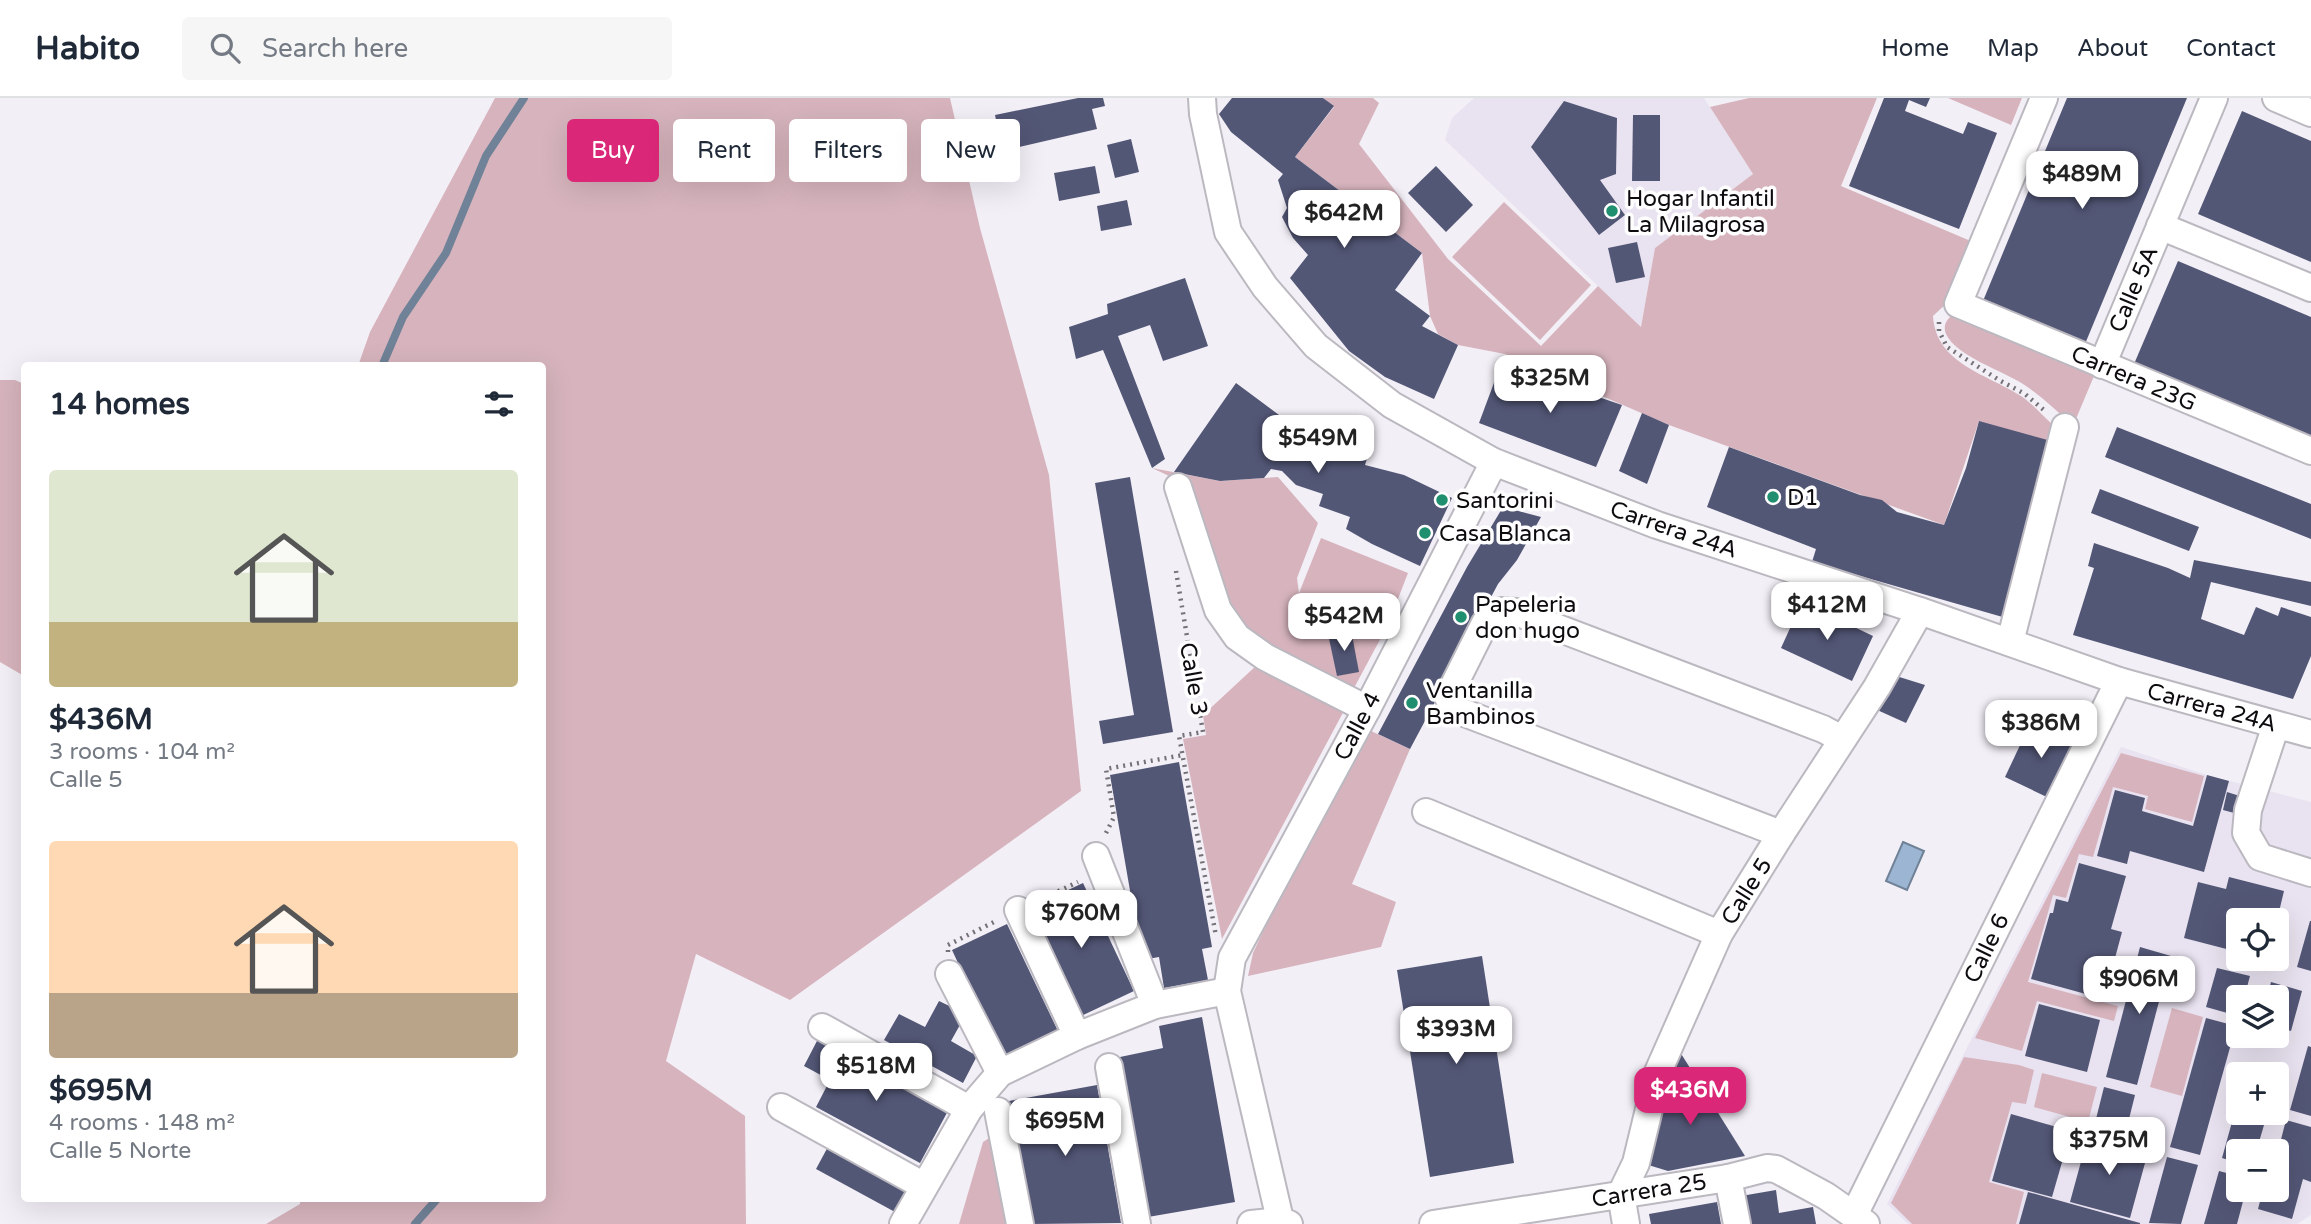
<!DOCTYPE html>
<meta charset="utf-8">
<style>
:root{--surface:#fff;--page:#f6f6f7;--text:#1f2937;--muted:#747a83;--line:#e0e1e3;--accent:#db2777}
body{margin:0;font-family:"Varela Round",sans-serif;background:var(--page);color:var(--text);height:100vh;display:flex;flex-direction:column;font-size:26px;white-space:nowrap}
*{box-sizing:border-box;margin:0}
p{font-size:23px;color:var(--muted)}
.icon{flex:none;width:38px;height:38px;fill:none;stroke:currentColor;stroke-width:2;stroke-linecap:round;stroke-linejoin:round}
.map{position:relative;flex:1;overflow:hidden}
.details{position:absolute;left:21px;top:264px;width:525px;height:840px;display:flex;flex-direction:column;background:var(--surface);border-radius:7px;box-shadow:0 7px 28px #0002}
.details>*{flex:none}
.banner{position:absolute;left:567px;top:21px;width:665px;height:63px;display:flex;gap:14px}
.tools{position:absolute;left:2226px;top:810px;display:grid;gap:14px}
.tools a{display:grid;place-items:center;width:63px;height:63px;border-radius:7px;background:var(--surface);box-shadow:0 7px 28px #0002;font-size:35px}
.price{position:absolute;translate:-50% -60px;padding:0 16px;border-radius:14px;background:#fff;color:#222;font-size:23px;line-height:46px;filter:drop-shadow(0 2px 4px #0008)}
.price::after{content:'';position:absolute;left:50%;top:42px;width:21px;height:16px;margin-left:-10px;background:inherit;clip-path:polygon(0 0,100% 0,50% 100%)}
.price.on{background:var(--accent);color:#fff}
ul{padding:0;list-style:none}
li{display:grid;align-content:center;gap:14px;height:371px;padding:0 28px}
li span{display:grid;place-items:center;height:217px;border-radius:7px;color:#555}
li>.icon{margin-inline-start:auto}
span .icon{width:126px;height:126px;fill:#fffc;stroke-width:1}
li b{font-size:30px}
h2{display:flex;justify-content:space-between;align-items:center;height:84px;padding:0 28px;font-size:30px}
.chip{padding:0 24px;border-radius:7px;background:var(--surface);box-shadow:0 7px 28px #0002;font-size:24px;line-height:63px}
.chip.on{background:var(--accent);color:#fff}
header{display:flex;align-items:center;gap:42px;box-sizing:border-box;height:98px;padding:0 35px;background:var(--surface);border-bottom:2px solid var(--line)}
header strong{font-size:33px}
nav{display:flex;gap:38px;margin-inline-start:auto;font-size:24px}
.search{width:490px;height:63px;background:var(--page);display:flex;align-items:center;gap:18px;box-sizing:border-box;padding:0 24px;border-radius:7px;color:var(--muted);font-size:26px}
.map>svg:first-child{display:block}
.built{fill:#e9e2f0;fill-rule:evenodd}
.green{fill:#d7b4bd}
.water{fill:#9bb5d2;stroke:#708297;stroke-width:2}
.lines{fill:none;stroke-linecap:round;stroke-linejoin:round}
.stream{stroke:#708297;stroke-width:8}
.building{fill:#535776}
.minor-casing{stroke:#bbb8c0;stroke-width:30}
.path{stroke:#757277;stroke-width:4.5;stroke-dasharray:2 5;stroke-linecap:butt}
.minor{stroke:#fff;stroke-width:26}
.poi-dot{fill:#208f6f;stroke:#fefefe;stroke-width:2.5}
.labels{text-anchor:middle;stroke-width:7;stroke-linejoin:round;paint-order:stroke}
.poi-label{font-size:23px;fill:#0d0b0e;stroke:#fefefe;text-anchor:start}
.street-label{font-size:23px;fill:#0d0b0e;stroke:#fefefe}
</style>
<header>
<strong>Habito</strong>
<div class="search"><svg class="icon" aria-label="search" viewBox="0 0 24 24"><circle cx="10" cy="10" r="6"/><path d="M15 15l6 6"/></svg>Search here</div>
<nav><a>Home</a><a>Map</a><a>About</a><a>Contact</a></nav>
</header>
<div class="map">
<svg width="2311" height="1126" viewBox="0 0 2311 1126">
<rect width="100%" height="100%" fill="#f3eff7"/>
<g class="built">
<path d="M1474 0H1704L1753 76 1655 150 1641 229 1445 42 1452 20Z"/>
<path d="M2121 649 2207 677 2311 704V1117L2297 1126H1908L1887 1106ZM2238 822H2277V861H2238ZM2238 900H2277V938H2238ZM2238 976H2277V1015H2238ZM2238 1054H2277V1092H2238Z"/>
</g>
<g class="green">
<path d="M495 0H950L980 130 1049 377 1081 693 790 902 696 856 666 963 745 1018 746 1126H266L300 1106V1101H542V268H358L370 234Z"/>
<path d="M1323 0H1373L1379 5 1359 46 1448 161 1541 248 1598 188 1641 229 1655 150 1753 76 1710 9 1749 0H1877L1841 88 1973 144 1949 203 1933 218C1936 266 1987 276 2021 298 2033 306 2044 319 2054 328L2042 366 1979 323 1944 427 1669 327 1505 256 1458 247 1438 236 1430 218 1422 155 1295 59 1334 9Z"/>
<path d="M1948 0H2022L2011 27Z"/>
<path d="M1504 104 1591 187 1540 242 1452 159Z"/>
<path d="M1956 214 2094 278 2073 328C2057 313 2041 298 2023 286 2003 273 1956 258 1946 236 1942 226 1948 220 1956 214Z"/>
<path d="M0 282H15L24 286V578L0 564Z"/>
<path d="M1152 370 1220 383 1278 379 1318 425 1297 480 1299 495 1321 440 1408 475 1386 532 1299 498 1302 507 1383 536 1354 590C1318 573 1274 559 1245 530 1221 506 1197 420 1184 385Z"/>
<path d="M1258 566 1346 609 1222 841 1183 641 1206 637 1203 617Z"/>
<path d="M1371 633 1410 651 1352 786 1396 804 1381 849 1248 878 1253 855 1276 806Z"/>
<path d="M2121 655 2204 678 2192 724 2145 711 2148 698 2113 689 2093 759 2079 756 2066 800 2053 797 2028 884 2118 908 2114 923 2037 903 2022 953 1975 940Z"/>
<path d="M2172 910 2203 919 2182 998 2150 989Z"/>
<path d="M1964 959 2019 967 2034 972 2026 1006 2012 1004 1989 1084 2024 1094 2016 1126H1912L1891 1105Z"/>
<path d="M2042 975 2097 989 2088 1024 2034 1009Z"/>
<path d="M994 1037 1009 1126H959L983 1044Z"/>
</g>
<path class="water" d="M1903 744 1924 753 1907 792 1886 783Z"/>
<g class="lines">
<g class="stream">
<path d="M382 268 403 219 446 155 486 58 524 0"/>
<path d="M415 1126 437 1101"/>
</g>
</g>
<g class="building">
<path d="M1078 0H1103L1105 8 1092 11 1097 31 1002 53 995 17Z"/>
<path d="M1232 0H1323L1334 8 1295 59 1422 155 1395 192 1430 218 1422 228 1458 247 1434 301 1385 279 1349 253 1290 180 1308 157 1293 140 1282 119 1287 110 1278 82 1283 76 1231 34 1219 16Z"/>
<path d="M1884 0H1930L1926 9 1909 2 1905 13 1963 36 1968 24 1997 35 1959 131 1849 88Z"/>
<path d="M2067 0H2187L2085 246 1983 203Z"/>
<path d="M1564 3 1617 20 1616 76 1600 82 1625 117 1599 137 1531 49Z"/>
<path d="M2242 13 2311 43V164L2198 116Z"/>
<path d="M1633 17H1660V83H1632Z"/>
<path d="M1131 41 1139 74 1115 80 1107 47Z"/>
<path d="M1095 68 1100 95 1059 103 1054 75Z"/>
<path d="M1436 68 1473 107 1446 134 1408 95Z"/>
<path d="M1127 102 1132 127 1101 133 1097 108Z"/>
<path d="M1637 144 1645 179 1616 185 1608 150Z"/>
<path d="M2178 163 2311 219V340L2134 266Z"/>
<path d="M1185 180 1208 248 1163 263 1150 227 1118 238 1165 361 1152 370 1103 252 1076 261 1069 229 1108 216 1107 206Z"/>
<path d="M1501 266 1622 307 1596 369 1479 325Z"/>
<path d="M1236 285 1291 326 1294 320 1304 327 1294 340 1340 344 1369 353 1365 367 1404 377 1452 400 1420 468 1372 446 1346 431 1350 419 1319 408 1323 396 1296 387 1282 373 1271 371 1264 380 1220 383 1174 374Z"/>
<path d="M1642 315 1669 327 1647 386 1619 373Z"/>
<path d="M1979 323 2055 344 2006 520 1812 464 1816 451 1707 409 1729 349 1860 397 1882 402 1897 414 1944 427 1966 370Z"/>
<path d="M2117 329 2311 406V441L2105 359Z"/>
<path d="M1130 379 1173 634 1103 646 1099 623 1134 617 1095 385Z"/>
<path d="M2100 391 2199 429 2189 453 2091 415Z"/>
<path d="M1503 409 1541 419 1517 462 1498 486 1410 651 1378 636 1467 469Z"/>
<path d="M2094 445 2168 470 2190 480 2194 462 2311 484V508L2211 484 2201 521 2244 537 2256 509 2278 518 2281 509 2311 519V558L2293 601 2073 537 2094 470 2088 468Z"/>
<path d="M1802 504 1873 538 1852 583 1781 550Z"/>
<path d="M1351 532 1359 574 1337 578 1328 536Z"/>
<path d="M1893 577 1925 587 1906 625 1875 611Z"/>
<path d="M2031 624 2078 646 2051 701 2005 679Z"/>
<path d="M1179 664 1212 849 1202 851 1208 882 1164 890 1159 859 1142 862 1110 677Z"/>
<path d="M2207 677 2229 683 2204 774 2130 753 2127 766 2097 758 2115 692 2145 700 2142 713 2193 728Z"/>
<path d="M2227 694 2243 699 2238 716 2223 712Z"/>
<path d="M2079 765 2126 778 2111 831 2122 834 2104 901 2031 881 2050 815H2053L2056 801 2068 804Z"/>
<path d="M2229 779 2284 793 2277 822H2238V854L2184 840 2198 784 2226 791Z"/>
<path d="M1083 785 1134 893 1079 919 1028 811Z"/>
<path d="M2310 823H2311V873L2297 869Z"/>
<path d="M1007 826 1058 933 1002 960 952 852Z"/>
<path d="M2140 849 2171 858 2137 987 2106 979Z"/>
<path d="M1482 858 1514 1065 1430 1079 1397 872Z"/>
<path d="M2217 870 2250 878 2244 900H2238V918L2206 909Z"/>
<path d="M2271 884 2302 893 2291 933 2277 929V900H2267Z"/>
<path d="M939 903 966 916 951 943 977 958 963 985 884 942 899 916 925 929Z"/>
<path d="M2039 906 2100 922 2087 974 2025 958Z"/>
<path d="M1202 919 1235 1104 1148 1119 1120 959 1163 950 1159 928Z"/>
<path d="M2206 920 2236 928 2200 1057 2170 1049Z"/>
<path d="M818 941 949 1011 920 1065 816 1009 830 982 804 968Z"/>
<path d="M2308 948 2311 949V1018L2290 1012Z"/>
<path d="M1680 954 1745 1058 1668 1073 1645 1066Z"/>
<path d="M1097 987 1121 1125 1031 1126 1009 1003Z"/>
<path d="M2104 989 2135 997 2125 1037 2094 1029Z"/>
<path d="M2237 1006 2238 1015 2267 1017 2256 1054H2238V1065L2222 1060Z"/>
<path d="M2011 1016 2071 1033 2052 1099 1992 1083Z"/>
<path d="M2286 1022 2311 1029V1084L2303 1081 2292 1121 2258 1111 2263 1092H2277V1057Z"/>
<path d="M2088 1038 2148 1054 2130 1120 2070 1104Z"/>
<path d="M830 1045 909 1087 895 1114 816 1071Z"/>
<path d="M2167 1059 2198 1067 2181 1126 2149 1125Z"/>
<path d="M2219 1073 2238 1078V1092H2246L2237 1126H2204Z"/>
<path d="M1776 1092 1779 1115 1813 1109 1816 1126H1746L1741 1098Z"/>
<path d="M2028 1094 2140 1125V1126H2019Z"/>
<path d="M1717 1104 1721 1126H1651L1649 1116Z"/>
</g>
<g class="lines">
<g class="minor-casing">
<g id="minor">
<path d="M1202 0 1203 16 1228 134 1265 189 1316 248 1392 307 1494 364 1657 427 1920 513 2119 583 2311 636"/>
<path d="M2044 0 1958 206 2311 353"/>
<path d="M2276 0 2311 15"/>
<path d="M2160 128 2311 190"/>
<path d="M2102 267 2214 0"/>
<path d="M1178 389 1218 512 1237 539 1265 559 1367 611"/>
<path d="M2010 544 2065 329"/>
<path d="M2276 627 2248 712 2246 735 2260 759 2311 775"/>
<path d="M1426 714 1719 836"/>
<path d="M1781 736 1454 611 1448 599 1485 525 1501 513 1516 514 1823 631 1842 641"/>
<path d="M1096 758 1155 907"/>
<path d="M1018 812 1077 938"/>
<path d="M949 876 1000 975"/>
<path d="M822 929 969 1011"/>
<path d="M1109 969 1137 1126"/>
<path d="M781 1009 924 1088"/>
<path d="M998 1013 1020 1126"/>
<path d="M1728 1080 1737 1126"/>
<path d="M1854 1117 2119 583"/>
<path d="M903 1126 969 1011 1000 975 1077 938 1155 907 1227 893"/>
<path d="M1251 1126 1281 1123 1289 1126"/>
<path d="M1281 1126 1227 893 1232 860 1367 611 1494 364"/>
<path d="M1433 1126 1728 1080 1767 1070 1776 1071 1826 1098 1866 1126"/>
<path d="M1626 1126 1621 1096 1636 1065 1658 974 1719 836 1781 736 1877 589 1920 513"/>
</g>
</g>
<g class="path">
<path d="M1939 224V233L1947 249 1999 282 2025 296 2045 313"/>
<path d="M1176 473 1203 634 1179 638 1216 838"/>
<path d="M1106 735 1114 719 1106 671 1183 657"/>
<path d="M1039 802 1078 784"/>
<path d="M948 854V847L996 823"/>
</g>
<use href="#minor" class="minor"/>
</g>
<g class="poi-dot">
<circle cx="1612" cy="113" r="7"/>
<circle cx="1773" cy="399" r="7"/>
<circle cx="1442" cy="402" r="7"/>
<circle cx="1425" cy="435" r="7"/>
<circle cx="1461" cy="519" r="7"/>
<circle cx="1412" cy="605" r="7"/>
</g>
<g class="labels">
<g class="poi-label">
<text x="1626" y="108">Hogar Infantil<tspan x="1626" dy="26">La Milagrosa</tspan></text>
<text x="1787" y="407">D1</text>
<text x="1456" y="410">Santorini</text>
<text x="1439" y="443">Casa Blanca</text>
<text x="1475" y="514">Papeleria<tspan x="1475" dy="26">don hugo</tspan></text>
<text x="1426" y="600">Ventanilla<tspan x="1426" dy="26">Bambinos</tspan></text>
</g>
<g class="street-label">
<text transform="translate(2133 191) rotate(-67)" y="8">Calle 5A</text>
<text transform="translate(2134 280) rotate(23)" y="8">Carrera 23G</text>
<text transform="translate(1674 431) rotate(19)" y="8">Carrera 24A</text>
<text transform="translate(1194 581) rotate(80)" y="8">Calle 3</text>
<text transform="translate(2212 609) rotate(15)" y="8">Carrera 24A</text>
<text transform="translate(1357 628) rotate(-62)" y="8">Calle 4</text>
<text transform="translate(1746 793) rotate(-58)" y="8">Calle 5</text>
<text transform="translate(1986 850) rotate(-64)" y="8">Calle 6</text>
<text transform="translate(1649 1092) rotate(-9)" y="8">Carrera 25</text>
</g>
</g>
</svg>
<div class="tools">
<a><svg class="icon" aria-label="locate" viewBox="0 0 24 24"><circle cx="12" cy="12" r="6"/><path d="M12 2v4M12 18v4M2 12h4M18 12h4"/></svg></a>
<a><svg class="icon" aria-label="layers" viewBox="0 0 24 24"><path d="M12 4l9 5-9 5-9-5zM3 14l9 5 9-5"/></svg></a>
<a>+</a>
<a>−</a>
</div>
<b class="price" style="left:2082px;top:113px">$489M</b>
<b class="price" style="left:1344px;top:152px">$642M</b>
<b class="price" style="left:1550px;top:317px">$325M</b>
<b class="price" style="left:1318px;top:377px">$549M</b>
<b class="price" style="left:1827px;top:544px">$412M</b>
<b class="price" style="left:1344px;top:555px">$542M</b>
<b class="price" style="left:2041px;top:662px">$386M</b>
<b class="price" style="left:1081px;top:852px">$760M</b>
<b class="price" style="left:2139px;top:918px">$906M</b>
<b class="price" style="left:1456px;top:968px">$393M</b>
<b class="price" style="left:876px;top:1005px">$518M</b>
<b class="price on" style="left:1690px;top:1029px">$436M</b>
<b class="price" style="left:1065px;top:1060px">$695M</b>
<b class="price" style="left:2109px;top:1079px">$375M</b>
<div class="banner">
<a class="chip on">Buy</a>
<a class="chip">Rent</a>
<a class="chip">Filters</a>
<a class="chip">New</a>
</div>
<section class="details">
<h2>14 homes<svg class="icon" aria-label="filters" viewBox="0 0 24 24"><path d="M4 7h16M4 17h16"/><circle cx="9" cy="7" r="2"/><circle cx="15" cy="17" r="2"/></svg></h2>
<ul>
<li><span style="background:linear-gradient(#dfe7d0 70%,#c2b280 0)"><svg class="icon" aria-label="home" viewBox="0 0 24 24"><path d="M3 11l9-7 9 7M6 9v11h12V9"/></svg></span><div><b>$436M</b><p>3 rooms · 104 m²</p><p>Calle 5</p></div></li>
<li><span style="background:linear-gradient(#ffd9b3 70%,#b9a48a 0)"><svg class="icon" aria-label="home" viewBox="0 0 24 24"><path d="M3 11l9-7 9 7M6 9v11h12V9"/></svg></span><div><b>$695M</b><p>4 rooms · 148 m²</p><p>Calle 5 Norte</p></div></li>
</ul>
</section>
</div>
